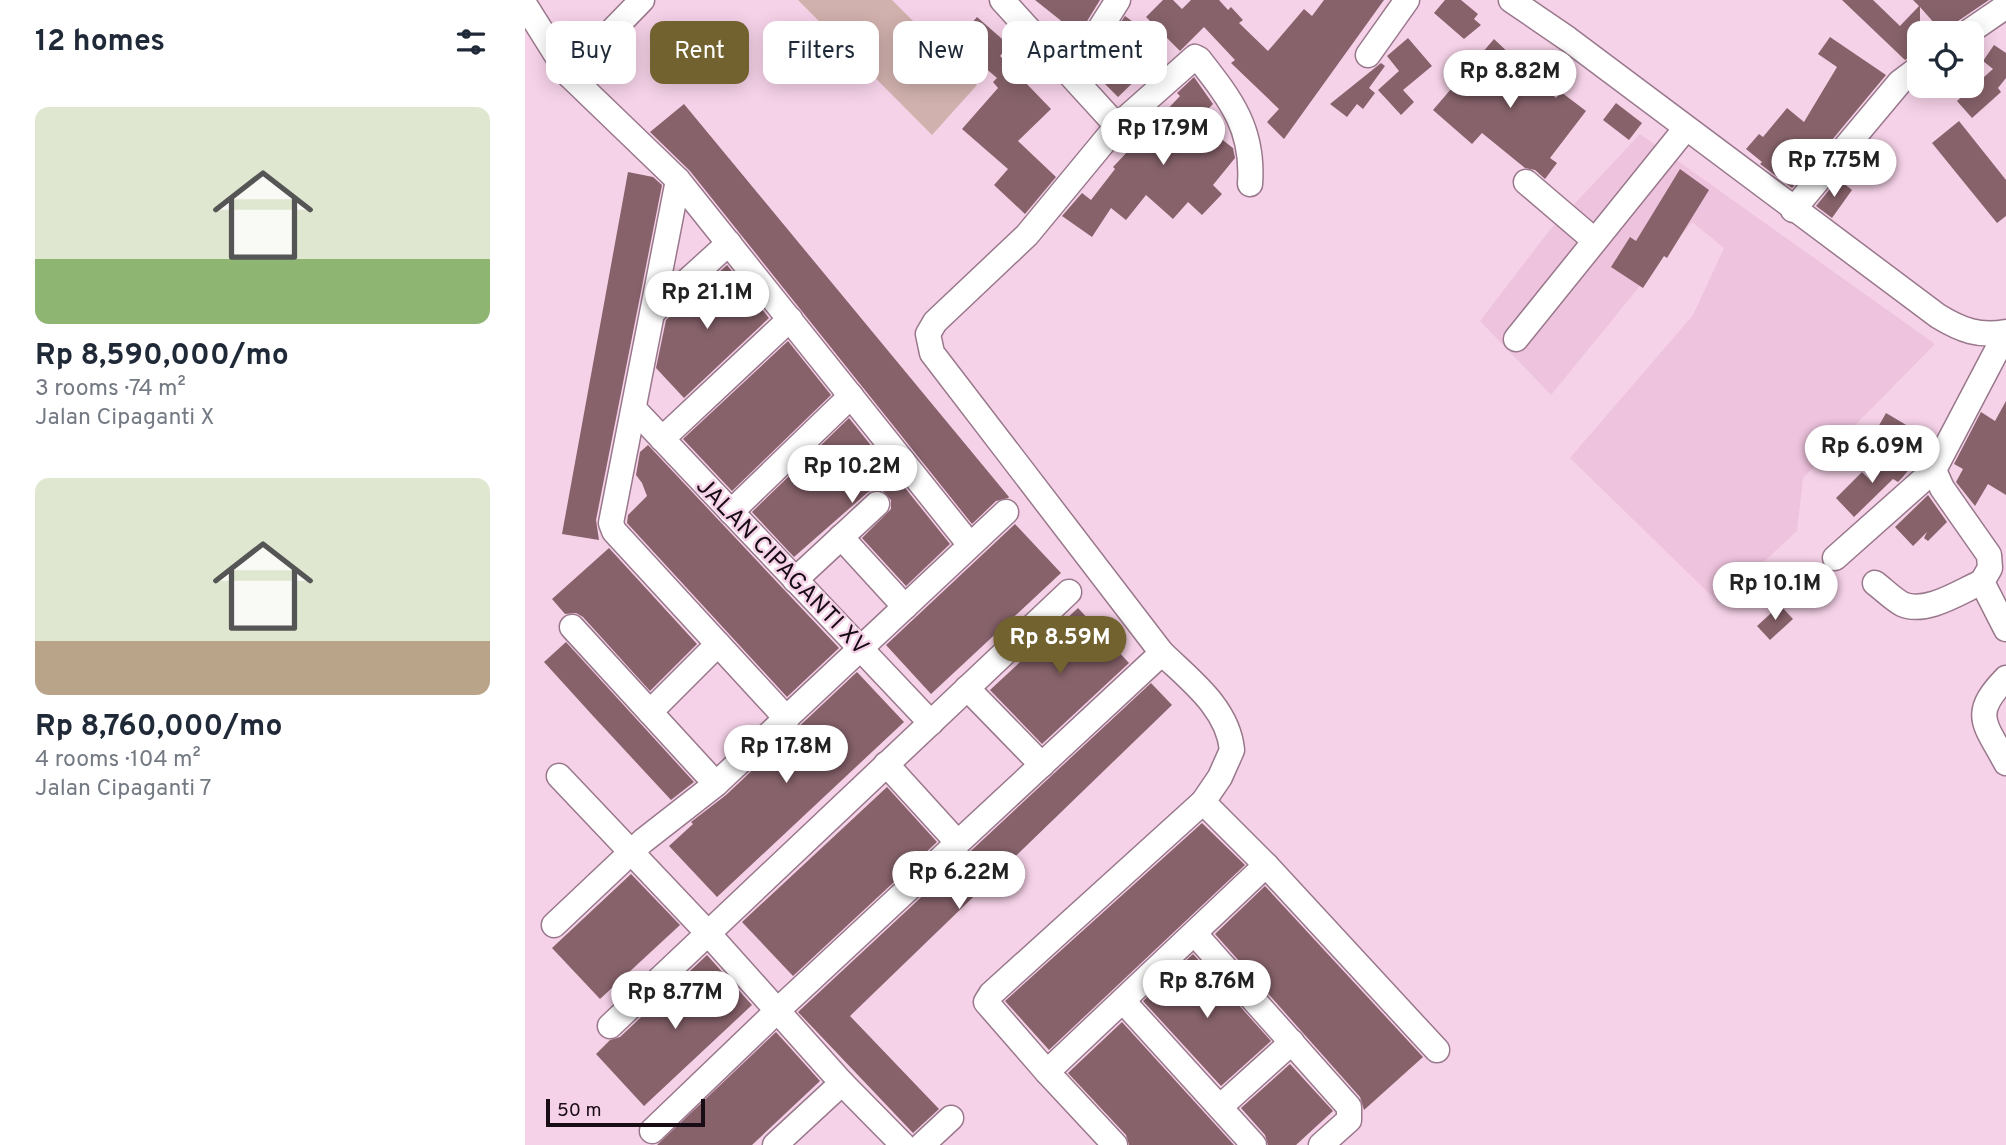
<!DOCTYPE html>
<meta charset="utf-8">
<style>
:root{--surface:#fff;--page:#f2f2f3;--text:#1f2937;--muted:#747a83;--accent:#726230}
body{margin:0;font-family:Overpass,sans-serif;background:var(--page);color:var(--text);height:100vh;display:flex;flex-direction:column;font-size:26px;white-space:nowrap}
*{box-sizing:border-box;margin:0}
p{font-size:23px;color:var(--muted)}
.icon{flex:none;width:38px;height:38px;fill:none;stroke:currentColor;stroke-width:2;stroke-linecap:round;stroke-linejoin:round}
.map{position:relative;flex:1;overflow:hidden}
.details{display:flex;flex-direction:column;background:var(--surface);width:525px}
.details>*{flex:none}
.guide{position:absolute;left:21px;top:21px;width:665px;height:63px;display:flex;gap:14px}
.fabs{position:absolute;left:1382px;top:21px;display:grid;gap:14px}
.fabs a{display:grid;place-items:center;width:77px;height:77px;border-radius:14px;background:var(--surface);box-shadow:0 4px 18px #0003;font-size:35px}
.scale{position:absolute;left:21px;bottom:18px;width:159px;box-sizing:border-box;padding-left:7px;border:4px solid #190d15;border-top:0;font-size:19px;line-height:24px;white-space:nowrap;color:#190d15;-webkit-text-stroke:5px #f6d2e8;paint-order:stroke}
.price{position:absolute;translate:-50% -60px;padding:0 16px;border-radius:24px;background:#fff;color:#222;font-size:23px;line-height:46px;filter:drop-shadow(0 2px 4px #0008)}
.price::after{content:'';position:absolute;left:50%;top:42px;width:21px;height:16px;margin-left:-10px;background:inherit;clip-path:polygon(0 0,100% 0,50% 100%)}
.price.active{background:var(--accent);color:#fff}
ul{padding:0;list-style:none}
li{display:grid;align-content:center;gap:14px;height:371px;padding:0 35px}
li span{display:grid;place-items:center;height:217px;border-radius:14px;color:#555}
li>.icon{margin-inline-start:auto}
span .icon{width:126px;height:126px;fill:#fffc;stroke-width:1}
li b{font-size:30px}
h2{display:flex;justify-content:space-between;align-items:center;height:84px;padding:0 35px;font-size:30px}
.pill{padding:0 24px;border-radius:14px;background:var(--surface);box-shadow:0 4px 18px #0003;font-size:24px;line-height:63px}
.pill.active{background:var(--accent);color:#fff}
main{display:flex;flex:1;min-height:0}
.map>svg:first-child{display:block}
.built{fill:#eec3dd}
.green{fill:#d1b1ae}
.building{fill:#87626b}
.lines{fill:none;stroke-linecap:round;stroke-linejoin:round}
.minor-casing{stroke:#99788c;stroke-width:27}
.minor{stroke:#fff;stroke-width:24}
.labels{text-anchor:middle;stroke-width:5;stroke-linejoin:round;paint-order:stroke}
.street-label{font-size:24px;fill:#190d15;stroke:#f6d2e8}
</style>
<main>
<section class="details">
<h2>12 homes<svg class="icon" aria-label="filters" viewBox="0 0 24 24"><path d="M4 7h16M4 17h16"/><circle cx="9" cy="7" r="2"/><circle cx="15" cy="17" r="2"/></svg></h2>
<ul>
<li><span style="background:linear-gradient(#dfe7d0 70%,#8fb573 0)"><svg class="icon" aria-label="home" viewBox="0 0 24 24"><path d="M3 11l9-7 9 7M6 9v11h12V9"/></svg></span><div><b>Rp 8,590,000/mo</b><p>3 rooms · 74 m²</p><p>Jalan Cipaganti X</p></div></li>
<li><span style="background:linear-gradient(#dfe7d0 75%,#b9a48a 0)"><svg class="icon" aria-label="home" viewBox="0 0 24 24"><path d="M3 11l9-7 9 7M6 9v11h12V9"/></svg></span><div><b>Rp 8,760,000/mo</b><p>4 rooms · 104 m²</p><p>Jalan Cipaganti 7</p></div></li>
</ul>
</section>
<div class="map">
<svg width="1481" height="1145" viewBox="0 0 1481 1145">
<rect width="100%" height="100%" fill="#f6d2e8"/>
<path class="built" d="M1115 134 1410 344 1278 478 1272 531 1194 603 1045 458 1168 315 1199 248 1167 222 1026 395 955 321 1024 231Z"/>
<path class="green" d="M273 0H367L452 85 407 135Z"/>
<g class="building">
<path d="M510 0H575L556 31V45L568 53 576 51 600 16 611 24 598 44 622 69 593 97 567 71 565 74 542 49 554 35Z"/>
<path d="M638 0H648L657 9 666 0H694L703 10 706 7 718 20 714 23 743 51 779 9 787 16 799 0H859L759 139 742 122 754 109 706 63 710 60 679 27 655 51 621 17Z"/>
<path d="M920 0H936L953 14 949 19 956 25 939 39 909 13Z"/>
<path d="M1317 0H1348L1375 26 1394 6 1388 0H1464L1433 21 1427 33H1418L1395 7V52L1380 60Z"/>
<path d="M452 17 484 45 475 56 526 109 493 141 531 177 500 214 469 185 483 169 437 129 473 88 468 82 472 78 430 42Z"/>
<path d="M1305 37 1361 75 1267 188 1235 164 1237 162 1221 149 1234 134 1238 137 1262 108 1279 122 1312 67 1293 54Z"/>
<path d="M883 38 907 66 878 90 889 102 876 115 853 90 874 71 862 56Z"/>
<path d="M969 39 1031 98 1036 92 1061 111 1025 158 1032 163 1020 179 1010 170 1000 168 957 133 947 144 908 110Z"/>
<path d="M1469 45 1481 53V78L1473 88 1476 92 1447 118 1432 101 1468 69 1458 61Z"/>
<path d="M856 63 860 66 844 88 850 93 838 109 832 104 822 117 805 104Z"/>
<path d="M669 77 688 104 672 120 708 148 710 158 688 185 697 194 677 215 663 202 648 219 621 195 601 220 586 208 567 237 537 216 557 193 566 200 590 169 588 167 655 96 652 93Z"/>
<path d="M1091 103 1117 123 1104 140 1078 120Z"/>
<path d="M159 104 484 497 483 498 471 501 447 524 165 171 125 132Z"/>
<path d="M1434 121 1481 180V216L1472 223 1407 143Z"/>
<path d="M1155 169 1184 190 1142 258 1139 256 1118 288 1086 267 1105 237 1111 241Z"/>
<path d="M103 172 128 177 137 185 71 520 74 540 37 534Z"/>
<path d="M1313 179 1327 190 1307 218 1291 206Z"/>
<path d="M202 265 244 318 159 398 131 368 141 320Z"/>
<path d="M263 341 306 395 207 491 158 439Z"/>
<path d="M1481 401V495L1463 484 1450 506 1431 482 1438 469 1429 464 1456 412 1470 421Z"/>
<path d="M1361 413 1388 429 1378 445 1352 429Z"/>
<path d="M324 418 425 544 381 586 337 538 366 509V500L357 490 349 489 342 493 269 557 227 512Z"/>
<path d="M123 445 314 648 262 697 102 523 103 515 122 496 117 483 111 475 115 452Z"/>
<path d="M1369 453 1386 467 1377 478 1373 482 1368 479 1329 517 1311 498 1337 472 1347 482Z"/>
<path d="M1403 495 1422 522 1403 541 1399 538 1402 532 1388 546 1370 527Z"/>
<path d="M490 524 536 573 406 694 361 645Z"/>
<path d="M84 548 172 644 125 691 58 617 51 613 40 614 27 599Z"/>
<path d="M1255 605 1268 619 1245 640 1232 626Z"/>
<path d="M553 608 604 663 517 744 465 690Z"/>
<path d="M41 642 169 782 146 800 69 717 19 662Z"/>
<path d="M332 672 379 722 192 897 144 846 168 824 166 822 201 795Z"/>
<path d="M626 683 647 705 325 1016 414 1109 388 1133 273 1012Z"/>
<path d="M362 787 412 842 268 976 217 922Z"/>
<path d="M677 823 720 865 524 1050 480 1001Z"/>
<path d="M106 874 155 925 75 999 27 948Z"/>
<path d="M740 886 898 1057 839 1110 835 1097 690 934Z"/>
<path d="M668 954 746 1041 696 1086 618 1001Z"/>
<path d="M182 955 227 1005 119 1106 71 1054 85 1040 95 1037Z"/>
<path d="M597 1022 709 1145H604L601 1135 543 1073Z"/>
<path d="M251 1032 295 1081 227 1145H132Z"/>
<path d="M765 1064 808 1111 771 1145H743L740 1135 716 1108Z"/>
</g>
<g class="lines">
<g class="minor-casing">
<g id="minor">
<path d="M477 0 592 126"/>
<path d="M986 0 1043 39 1413 316C1436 330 1454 337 1481 332"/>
<path d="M0 5 44 75 153 180 445 545"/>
<path d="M1442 33 1477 9"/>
<path d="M569 38 593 0"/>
<path d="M843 55 882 0"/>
<path d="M44 75 117 0"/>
<path d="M153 180 86 523 89 531 262 719"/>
<path d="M1001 182 1069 240"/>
<path d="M1268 210 1375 82 1395 67"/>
<path d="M129 311 204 243"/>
<path d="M1481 333 1409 470 1417 488 1464 555 1465 568 1457 582 1481 629"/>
<path d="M991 339 1161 128"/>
<path d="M110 410 406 723"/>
<path d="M137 439 265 319"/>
<path d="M206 512 326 396"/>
<path d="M316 537 380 607"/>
<path d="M1310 558 1409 470"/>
<path d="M270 580 352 504"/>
<path d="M1350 583C1359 590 1368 599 1377 604 1401 615 1436 591 1457 582"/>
<path d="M47 627 191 784"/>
<path d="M1481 678C1445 715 1460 723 1481 763"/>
<path d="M442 688 517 765"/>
<path d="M125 712 193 644"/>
<path d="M361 764 433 843"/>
<path d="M34 776 181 931 317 1083 378 1145"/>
<path d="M678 802 741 865 912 1050"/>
<path d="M29 925 118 841 191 784 481 512"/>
<path d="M670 934 824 1107V1120L796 1145"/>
<path d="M598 1001 729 1145"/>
<path d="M85 1026 544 592"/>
<path d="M522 1072 741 865"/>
<path d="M695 1107 767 1042"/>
<path d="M127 1131 253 1010 637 653 407 353 403 334 410 322 502 235 592 126 670 57 674 59C706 100 729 129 725 184"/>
<path d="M250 1145 317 1083"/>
<path d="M397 1145 426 1118"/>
<path d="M590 1145 522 1072 461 1002 466 994 678 802 695 777 707 750C703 708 665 680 637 653"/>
</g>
</g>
<use href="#minor" class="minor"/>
</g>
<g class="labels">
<g class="street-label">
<text transform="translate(258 566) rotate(46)" y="8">JALAN CIPAGANTI XV</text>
</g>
</g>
</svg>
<div class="fabs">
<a><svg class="icon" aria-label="locate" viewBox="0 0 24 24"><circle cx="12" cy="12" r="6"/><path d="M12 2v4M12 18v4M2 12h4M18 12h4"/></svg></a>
</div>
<div class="scale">50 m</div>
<b class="price" style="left:985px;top:110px">Rp 8.82M</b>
<b class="price" style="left:638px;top:167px">Rp 17.9M</b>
<b class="price" style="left:1309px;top:199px">Rp 7.75M</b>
<b class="price" style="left:182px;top:331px">Rp 21.1M</b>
<b class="price" style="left:1347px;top:485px">Rp 6.09M</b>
<b class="price" style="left:327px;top:505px">Rp 10.2M</b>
<b class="price" style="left:1250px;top:622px">Rp 10.1M</b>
<b class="price active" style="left:535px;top:676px">Rp 8.59M</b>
<b class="price" style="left:261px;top:785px">Rp 17.8M</b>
<b class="price" style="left:434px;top:911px">Rp 6.22M</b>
<b class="price" style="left:682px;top:1020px">Rp 8.76M</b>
<b class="price" style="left:150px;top:1031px">Rp 8.77M</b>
<div class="guide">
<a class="pill">Buy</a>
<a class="pill active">Rent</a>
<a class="pill">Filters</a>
<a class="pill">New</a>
<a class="pill">Apartment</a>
</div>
</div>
</main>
